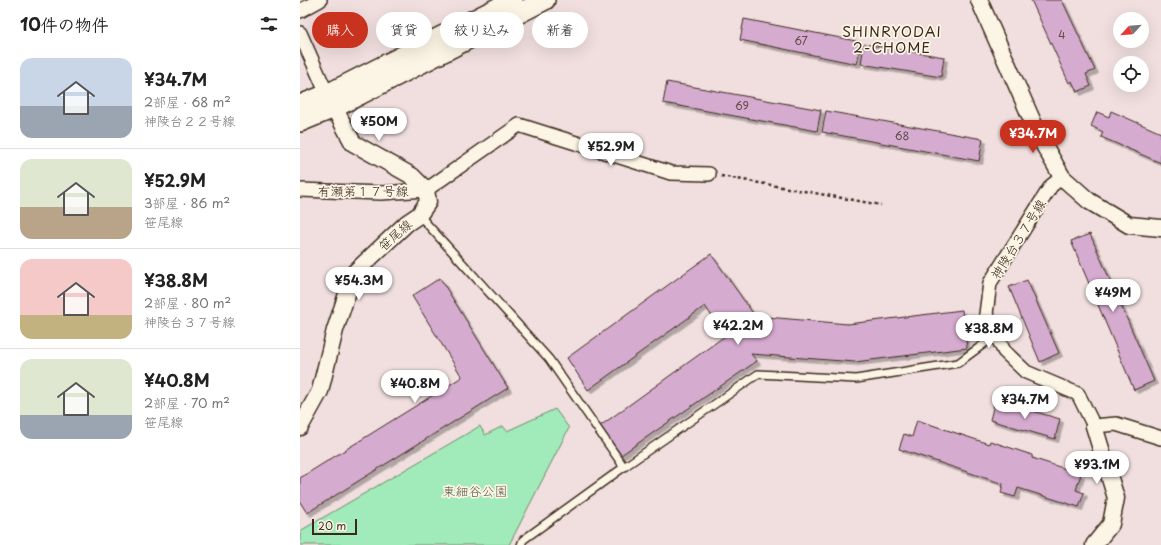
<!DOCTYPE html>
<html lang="ja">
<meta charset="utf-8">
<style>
:root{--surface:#fff;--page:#f2f2f2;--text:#222;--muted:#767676;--line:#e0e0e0;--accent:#c8321e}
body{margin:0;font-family:"Playpen Sans","Klee One",sans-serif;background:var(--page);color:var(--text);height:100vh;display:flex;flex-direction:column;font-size:15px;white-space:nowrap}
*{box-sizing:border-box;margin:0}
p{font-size:13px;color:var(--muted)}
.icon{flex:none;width:22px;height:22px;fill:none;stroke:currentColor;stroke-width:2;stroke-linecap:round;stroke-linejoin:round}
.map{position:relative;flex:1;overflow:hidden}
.side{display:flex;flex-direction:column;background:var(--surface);width:300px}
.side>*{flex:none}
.top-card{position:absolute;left:12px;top:12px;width:380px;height:36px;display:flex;gap:8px}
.needle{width:26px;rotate:244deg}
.controls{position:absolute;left:813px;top:12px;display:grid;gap:8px}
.controls a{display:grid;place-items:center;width:36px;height:36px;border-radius:50%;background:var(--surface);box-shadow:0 4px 16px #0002;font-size:20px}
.scale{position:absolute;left:12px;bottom:10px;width:45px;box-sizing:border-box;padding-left:4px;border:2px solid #3b2a1e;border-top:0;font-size:11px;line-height:14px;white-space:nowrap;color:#3b2a1e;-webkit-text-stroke:3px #fcf5e5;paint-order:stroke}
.price{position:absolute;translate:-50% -34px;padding:0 9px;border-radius:14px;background:#fff;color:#222;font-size:13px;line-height:26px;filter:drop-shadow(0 1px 2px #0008)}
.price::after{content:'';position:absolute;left:50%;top:24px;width:12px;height:9px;margin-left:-6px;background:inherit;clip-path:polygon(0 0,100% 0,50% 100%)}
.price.active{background:var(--accent);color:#fff}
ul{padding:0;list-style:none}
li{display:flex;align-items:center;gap:12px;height:100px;padding:0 20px}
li+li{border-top:1px solid var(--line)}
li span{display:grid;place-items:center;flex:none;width:112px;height:80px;border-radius:12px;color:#555}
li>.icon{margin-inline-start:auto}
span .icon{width:48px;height:48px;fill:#fffc;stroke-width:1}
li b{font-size:17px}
h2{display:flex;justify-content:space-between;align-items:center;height:48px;padding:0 20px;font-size:17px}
.chip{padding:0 14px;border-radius:18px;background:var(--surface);box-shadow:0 4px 16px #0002;font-size:14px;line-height:36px}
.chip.active{background:var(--accent);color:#fff}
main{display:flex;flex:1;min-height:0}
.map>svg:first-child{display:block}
.green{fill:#a1eab9;stroke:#6e8a6c}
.building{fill:#d6abd0;stroke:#3b2a1e;filter:url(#shadow)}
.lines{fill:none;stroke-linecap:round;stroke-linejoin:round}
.service-casing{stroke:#3b2a1e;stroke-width:10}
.minor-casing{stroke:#3b2a1e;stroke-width:16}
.tertiary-casing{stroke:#3b2a1e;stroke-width:19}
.secondary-casing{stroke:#3b2a1e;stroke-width:22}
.path{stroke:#3b2a1e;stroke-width:2.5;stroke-dasharray:3 3;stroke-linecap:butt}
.service{stroke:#fcf5e5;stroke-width:7}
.minor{stroke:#fcf5e5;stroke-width:13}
.tertiary{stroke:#fcf5e5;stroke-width:16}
.secondary{stroke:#fcf5e5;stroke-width:19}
.labels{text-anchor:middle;stroke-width:3.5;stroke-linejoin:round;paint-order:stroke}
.number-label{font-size:11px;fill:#624a4a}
.street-label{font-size:13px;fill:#3b2a1e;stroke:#fcf5e5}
.park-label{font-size:13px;fill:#545a45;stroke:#fcf5e5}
.neighbourhood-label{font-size:14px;letter-spacing:1px;fill:#3b2a1e;stroke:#fcf5e5}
</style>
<main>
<section class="side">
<h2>10件の物件<svg class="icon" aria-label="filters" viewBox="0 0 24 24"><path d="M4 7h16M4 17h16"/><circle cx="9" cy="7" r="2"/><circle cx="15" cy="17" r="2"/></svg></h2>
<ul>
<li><span style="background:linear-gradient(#c9d6e8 60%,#9aa5b1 0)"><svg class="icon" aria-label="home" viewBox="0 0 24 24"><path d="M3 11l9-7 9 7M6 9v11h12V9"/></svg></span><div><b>¥34.7M</b><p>2部屋 · 68 m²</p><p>神陵台２２号線</p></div></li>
<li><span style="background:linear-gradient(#dfe7d0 60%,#b9a48a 0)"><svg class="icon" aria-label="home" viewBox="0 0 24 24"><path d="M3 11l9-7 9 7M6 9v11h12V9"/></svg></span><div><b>¥52.9M</b><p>3部屋 · 86 m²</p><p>笹尾線</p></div></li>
<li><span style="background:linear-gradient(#f6c9c9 70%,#c2b280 0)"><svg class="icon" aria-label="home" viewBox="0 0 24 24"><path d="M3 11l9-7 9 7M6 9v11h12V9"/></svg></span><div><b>¥38.8M</b><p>2部屋 · 80 m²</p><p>神陵台３７号線</p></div></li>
<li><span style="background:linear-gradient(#dfe7d0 70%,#9aa5b1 0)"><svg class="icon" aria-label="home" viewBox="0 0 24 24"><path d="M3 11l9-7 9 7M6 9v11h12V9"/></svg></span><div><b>¥40.8M</b><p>2部屋 · 70 m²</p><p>笹尾線</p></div></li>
</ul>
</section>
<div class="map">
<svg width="861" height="545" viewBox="0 0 861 545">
<defs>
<filter id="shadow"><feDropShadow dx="3.5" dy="3.5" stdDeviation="0" flood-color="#0004"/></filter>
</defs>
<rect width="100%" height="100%" fill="#f1dfdf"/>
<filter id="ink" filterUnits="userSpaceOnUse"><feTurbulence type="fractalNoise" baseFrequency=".025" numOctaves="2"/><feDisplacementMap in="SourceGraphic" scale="8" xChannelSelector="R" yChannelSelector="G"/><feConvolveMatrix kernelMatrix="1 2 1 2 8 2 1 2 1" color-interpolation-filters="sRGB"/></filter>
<g filter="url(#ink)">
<path class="green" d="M255 409 269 428 209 545H0V531L180 426 185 435 203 426 207 431Z"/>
<g class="building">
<path d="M731 0H762L795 70 786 74 791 86 777 92 772 81 769 83Z"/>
<path d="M444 19 561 42 557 64 440 40Z"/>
<path d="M564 44 644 57 641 77 561 64Z"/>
<path d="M367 82 521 110 517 131 363 103Z"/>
<path d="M526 111 683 139 679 161 522 132Z"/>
<path d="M811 111 861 133V163L801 137 803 132 791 126 797 112 809 117Z"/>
<path d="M790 234 854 381 834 390 771 241Z"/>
<path d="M411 254 455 316 548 324 662 310 667 348 555 362 451 354 457 361 321 455 300 426 425 336 405 306 288 390 267 358Z"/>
<path d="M140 278 208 388 7 513 0 502V478L162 377 112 296Z"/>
<path d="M727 280 759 353 740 362 709 287Z"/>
<path d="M695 400 760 419 755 439 690 420Z"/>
<path d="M617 420 689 444 690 441 732 455V458L781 474 776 490 784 493 779 507 718 488 715 497 701 493 703 484 599 449 604 434 612 437Z"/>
</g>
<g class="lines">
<g class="service-casing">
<g id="service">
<path d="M119 215 249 359 324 467 223 540 221 545"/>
<path d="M324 467 458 374 556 379 658 363 696 335"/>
</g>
</g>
<g class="minor-casing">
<g id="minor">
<path d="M0 11 20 0"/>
<path d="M0 33 27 94"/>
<path d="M762 177 751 186 690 283 686 314 704 351 726 372 778 394 794 426 816 424 861 438"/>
<path d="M0 190 81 193 126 190 219 125 371 173 409 174"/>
</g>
</g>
<g class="tertiary-casing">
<g id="tertiary">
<path d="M679 0 740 138 762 177 789 201 829 225 861 228"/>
<path d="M794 426 816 498 811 524 794 545"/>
<path d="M0 427 20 391 35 330 54 273 107 223 119 215 128 202 126 190 112 176 53 143 29 98"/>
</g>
</g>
<g class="secondary-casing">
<g id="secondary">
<path d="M0 105 27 94 213 0"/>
<path d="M0 122 34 108 245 0"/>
</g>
</g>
<path class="path" d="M421 176 581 205"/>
<use href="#service" class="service"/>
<use href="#minor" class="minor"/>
<use href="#tertiary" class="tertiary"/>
<use href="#secondary" class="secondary"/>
</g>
</g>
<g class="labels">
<g class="number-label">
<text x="762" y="39">4</text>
<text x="501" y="45">67</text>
<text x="442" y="110">69</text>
<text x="602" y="140">68</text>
</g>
<g class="street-label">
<text x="63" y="196">有瀬第１７号線</text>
<text transform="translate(95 235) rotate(-42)" y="5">笹尾線</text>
<text transform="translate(718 239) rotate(-58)" y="5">神陵台３７号線</text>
</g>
<g class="park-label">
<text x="175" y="496">東細谷公園</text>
</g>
<g class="neighbourhood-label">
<text x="592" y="37">SHINRYODAI<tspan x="592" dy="16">2-CHOME</tspan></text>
</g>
</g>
</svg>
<div class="controls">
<a><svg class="needle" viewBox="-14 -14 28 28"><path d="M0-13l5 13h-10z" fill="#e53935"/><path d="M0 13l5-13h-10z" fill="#767676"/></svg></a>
<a><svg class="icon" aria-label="locate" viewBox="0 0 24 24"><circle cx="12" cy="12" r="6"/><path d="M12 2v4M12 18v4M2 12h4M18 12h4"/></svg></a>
</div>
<div class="scale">20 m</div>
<b class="price" style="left:79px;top:142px">¥50M</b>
<b class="price active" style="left:733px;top:154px">¥34.7M</b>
<b class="price" style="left:311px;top:167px">¥52.9M</b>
<b class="price" style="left:59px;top:301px">¥54.3M</b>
<b class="price" style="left:813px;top:313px">¥49M</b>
<b class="price" style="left:438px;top:346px">¥42.2M</b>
<b class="price" style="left:689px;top:349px">¥38.8M</b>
<b class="price" style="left:115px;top:404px">¥40.8M</b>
<b class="price" style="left:725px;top:420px">¥34.7M</b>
<b class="price" style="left:797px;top:485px">¥93.1M</b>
<div class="top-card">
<a class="chip active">購入</a>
<a class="chip">賃貸</a>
<a class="chip">絞り込み</a>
<a class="chip">新着</a>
</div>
</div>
</main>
